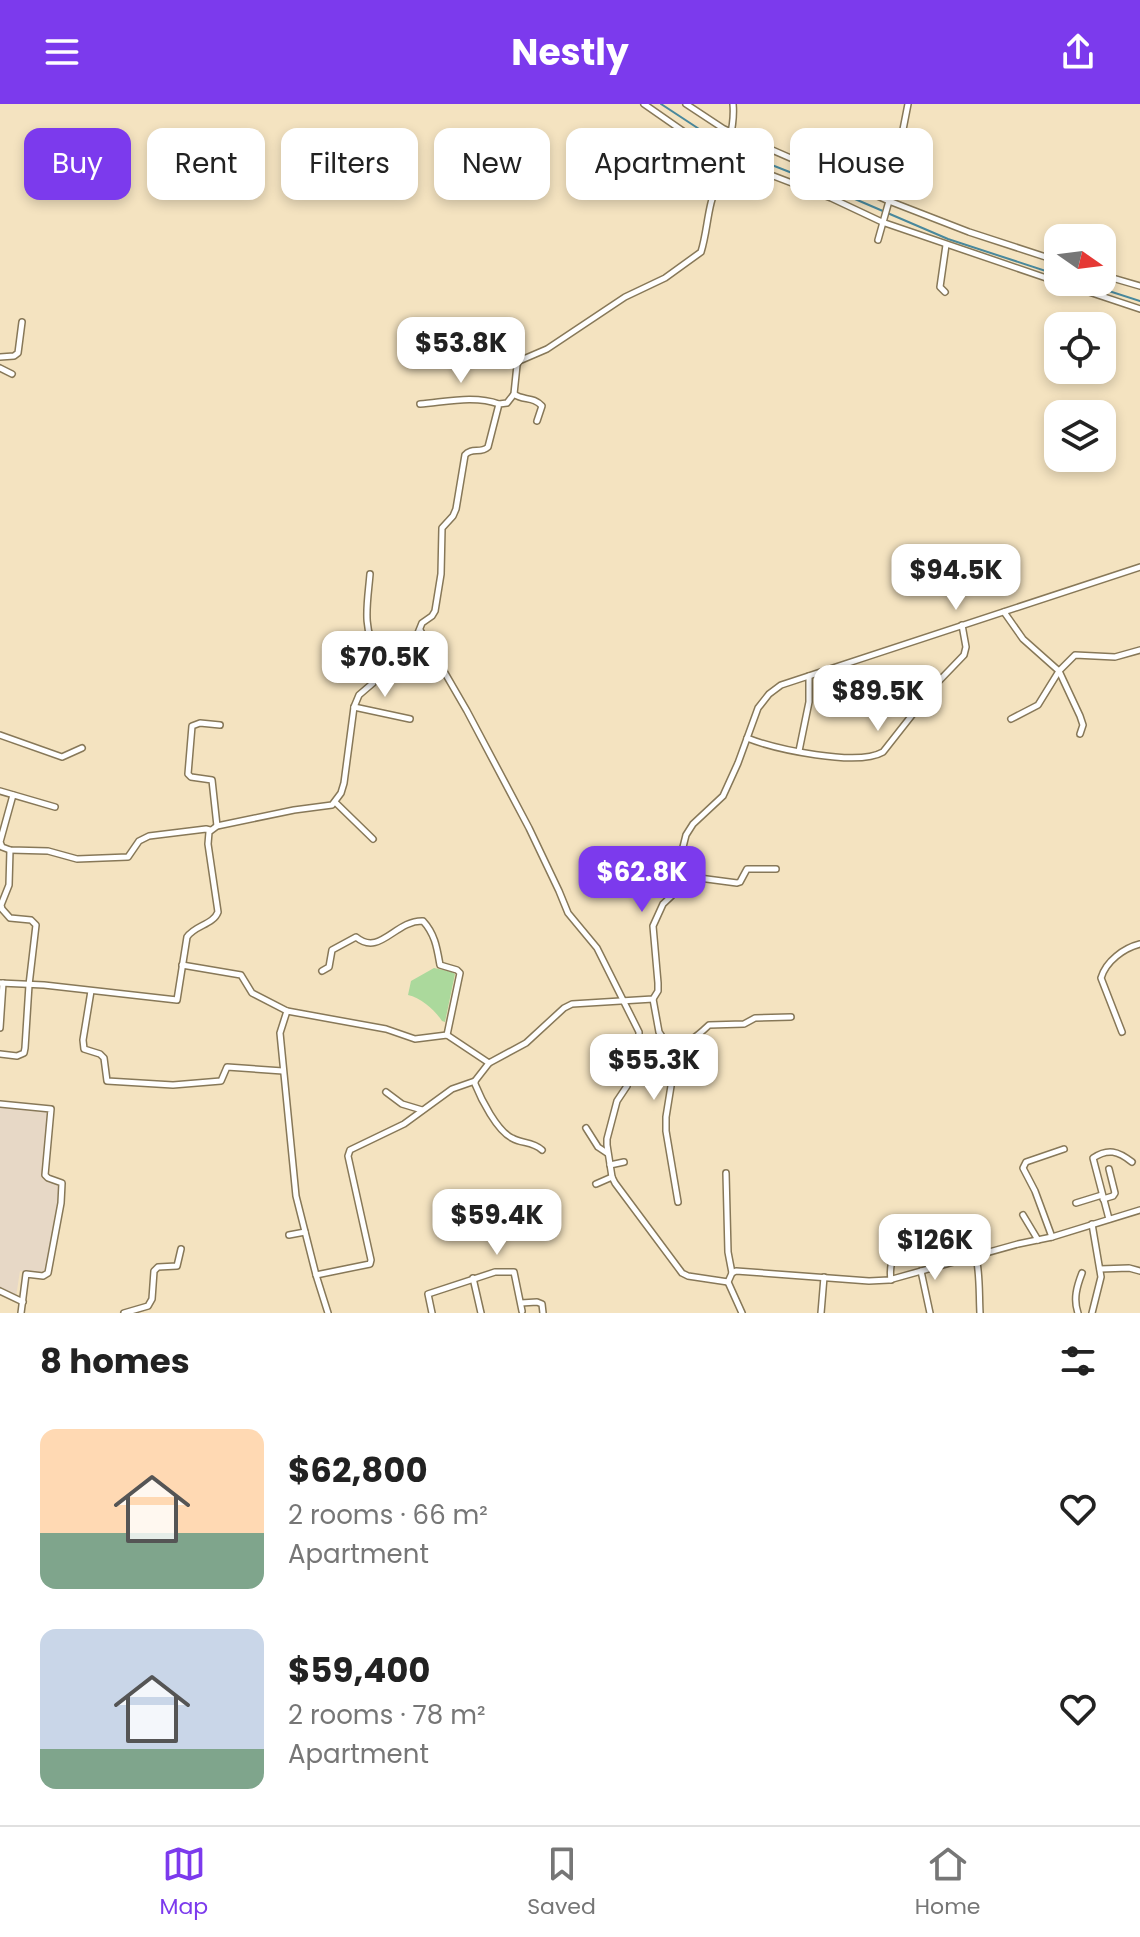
<!DOCTYPE html>
<meta charset="utf-8">
<style>
:root{--surface:#fff;--page:#f2f2f2;--text:#222;--muted:#767676;--line:#e0e0e0;--accent:#7c3aed}
body{margin:0;font-family:Poppins,sans-serif;background:var(--page);color:var(--text);height:100vh;display:flex;flex-direction:column;font-size:30px;white-space:nowrap}
*{box-sizing:border-box;margin:0}
p{font-size:26px;color:var(--muted)}
.icon{flex:none;width:44px;height:44px;fill:none;stroke:currentColor;stroke-width:2;stroke-linecap:round;stroke-linejoin:round}
.map{position:relative;height:1209px;overflow:hidden}
.details{display:flex;flex-direction:column;background:var(--surface);flex:1}
.details>*{flex:none}
.hud{position:absolute;left:24px;top:24px;width:1092px;height:72px;display:flex;gap:16px}
.needle{width:52px;rotate:104deg}
.controls{position:absolute;left:1044px;top:120px;display:grid;gap:16px}
.controls a{display:grid;place-items:center;width:72px;height:72px;border-radius:16px;background:var(--surface);box-shadow:0 4px 12px #0003;font-size:40px}
.price{position:absolute;translate:-50% -68px;padding:0 18px;border-radius:16px;background:#fff;color:#222;font-size:26px;line-height:52px;filter:drop-shadow(0 2px 4px #0008)}
.price::after{content:'';position:absolute;left:50%;top:48px;width:24px;height:18px;margin-left:-12px;background:inherit;clip-path:polygon(0 0,100% 0,50% 100%)}
.price.active{background:var(--accent);color:#fff}
ul{padding:0;list-style:none}
li{display:flex;align-items:center;gap:24px;height:200px;padding:0 40px}
li span{display:grid;place-items:center;flex:none;width:224px;height:160px;border-radius:16px;color:#555}
li>.icon{margin-inline-start:auto}
span .icon{width:96px;height:96px;fill:#fffc;stroke-width:1}
li b{font-size:34px}
h2{display:flex;justify-content:space-between;align-items:center;height:96px;padding:0 40px;font-size:34px}
.chip{padding:0 28px;border-radius:16px;background:var(--surface);box-shadow:0 4px 12px #0003;font-size:28px;line-height:72px}
.chip.active{background:var(--accent);color:#fff}
header{display:flex;justify-content:space-between;align-items:center;height:104px;padding:0 40px;background:var(--accent);color:#fff;font-size:36px;font-weight:700}
.dock{display:flex;justify-content:space-around;align-items:center;height:112px;border-top:2px solid var(--line);background:var(--surface);font-size:22px;color:var(--muted)}
.dock a{display:grid;justify-items:center;gap:4px}
.dock .active{color:var(--accent)}
.map>svg:first-child{display:block}
.education{fill:#e7d8c6}
.green{fill:#abd99c}
.lines{fill:none;stroke-linecap:round;stroke-linejoin:round}
.stream{stroke:#49889c;stroke-width:2}
.minor-casing{stroke:#877858;stroke-width:8}
.minor{stroke:#fff;stroke-width:5}
</style>
<header><svg class="icon" aria-label="menu" viewBox="0 0 24 24"><path d="M4 6h16M4 12h16M4 18h16"/></svg>Nestly<svg class="icon" aria-label="share" viewBox="0 0 24 24"><path d="M12 15V3M7 8l5-5 5 5M5 13v7h14v-7"/></svg></header>
<div class="map">
<svg width="1140" height="1209" viewBox="0 0 1140 1209">
<rect width="100%" height="100%" fill="#f4e3c0"/>
<path class="education" d="M0 1002 49 1005 43 1075 59 1079 57 1107 45 1166 42 1169 20 1167 16 1193 0 1185Z"/>
<path class="green" d="M434 864 452 868 455 870 445 918 442 917C435 906 421 894 408 891L411 877Z"/>
<g class="lines">
<g class="stream">
<path d="M661 0 725 42"/>
<path d="M731 45 820 80 948 135 1058 171"/>
<path d="M1081 178 1140 197"/>
</g>
<g class="minor-casing">
<g id="minor">
<path d="M644 0 723 55"/>
<path d="M686 0 724 25 889 97 969 128 1058 157"/>
<path d="M724 53 831 94 882 118 1058 178"/>
<path d="M878 136 889 97 908 0"/>
<path d="M1102 171 1140 182"/>
<path d="M1059 178 1140 205"/>
<path d="M945 188 940 183 946 141"/>
<path d="M0 253 14 252 18 249 22 218"/>
<path d="M0 264 12 270"/>
<path d="M514 290C523 297 533 292 542 302L537 317"/>
<path d="M420 300C446 298 474 291 499 300"/>
<path d="M370 470C368 496 361 526 378 548L398 549 407 539 416 534 422 519 432 512 435 507 441 470 442 424 453 412 456 405 465 351C471 343 481 350 488 343L499 300 507 299 514 290 517 261 519 257 547 245 625 193 665 174 701 148C706 132 707 115 711 99 719 69 736 30 733 0"/>
<path d="M1004 508 1023 535 1059 567 1080 612 1083 621 1080 630"/>
<path d="M420 526 467 607 529 724 559 787 568 809 597 844 639 928V936L627 982 617 997 607 1035V1041L612 1073 615 1079 682 1169 688 1172 728 1178"/>
<path d="M354 603 410 615"/>
<path d="M1011 615 1038 601 1059 567 1075 551 1115 553 1140 546"/>
<path d="M0 631 62 653 82 644"/>
<path d="M747 634C775 645 857 663 883 648L938 578 964 551 966 543 962 521"/>
<path d="M799 647 809 598V572"/>
<path d="M0 687 55 703"/>
<path d="M13 691 0 738 2 743 10 746 48 747 77 755 128 753 139 737 149 732 206 725 210 726"/>
<path d="M335 698 373 735"/>
<path d="M217 722 212 676 191 673 188 670 192 622 200 619 220 621"/>
<path d="M684 772 737 779 740 778 747 765H776"/>
<path d="M182 861 241 871 252 889 287 907 280 929 296 1092 316 1171 328 1209"/>
<path d="M322 867 329 863 332 846 356 833C380 853 395 816 423 817 435 830 437 844 440 861L457 866 460 869 447 931"/>
<path d="M0 879 44 881 177 896 187 833C195 821 213 821 218 808L208 740 209 728 217 722 294 706 332 701 341 689 344 679 354 603 359 591 373 579 378 548"/>
<path d="M91 887 83 936 84 945 100 950 104 954 107 977 173 981 221 977 227 963 283 967"/>
<path d="M653 895 659 928 669 943 664 961 671 982 666 1013V1027L678 1098"/>
<path d="M287 907 386 925 415 935 447 931 489 959 526 939 564 904 572 900 653 895 658 887V879L653 822 663 800 681 783 684 778 681 751 686 731 693 720 723 692 738 659 758 604 769 590 781 581 1140 463"/>
<path d="M0 924 3 879"/>
<path d="M1122 928 1101 874C1106 857 1124 844 1140 840"/>
<path d="M667 939C692 937 691 938 709 921L744 920 755 914 791 913"/>
<path d="M0 950 17 952 24 949 25 944 29 881 36 821 31 816 10 814 2 805 1 801 9 781 10 746"/>
<path d="M489 959 475 977V980C481 995 497 1027 512 1034 522 1040 532 1037 542 1046"/>
<path d="M386 988 402 1000 422 1006"/>
<path d="M0 1000 51 1005 45 1071 48 1074 62 1079 61 1099 48 1169 43 1172 26 1170 21 1209"/>
<path d="M586 1024 598 1043 607 1049"/>
<path d="M610 1061 624 1058"/>
<path d="M726 1069 728 1148 732 1169"/>
<path d="M596 1080 612 1073"/>
<path d="M1103 1095 1113 1092 1115 1089 1109 1065"/>
<path d="M1076 1099 1102 1091"/>
<path d="M1023 1111 1038 1136"/>
<path d="M1109 1115 1093 1054C1108 1044 1118 1047 1132 1058"/>
<path d="M1092 1120 1101 1173 1092 1209"/>
<path d="M289 1131 305 1128"/>
<path d="M1052 1133 1035 1087 1023 1064 1026 1058 1064 1045"/>
<path d="M969 1136 973 1153"/>
<path d="M976 1152C980 1171 979 1189 980 1209"/>
<path d="M1100 1165 1129 1164 1140 1167"/>
<path d="M921 1167 930 1209"/>
<path d="M316 1171 370 1160 371 1156 348 1052 350 1046 404 1020 452 985 475 977"/>
<path d="M473 1174 481 1209"/>
<path d="M891 1176C889 1163 892 1161 893 1150 895 1127 900 1129 919 1117"/>
<path d="M0 1187 23 1198"/>
<path d="M521 1199 537 1198 542 1200 543 1209"/>
<path d="M124 1209 148 1202 152 1195 154 1167 158 1163 177 1162 181 1145"/>
<path d="M432 1209 428 1190 495 1168H514L522 1207"/>
<path d="M742 1209 728 1178 732 1169 736 1167 869 1177 889 1176 1018 1140 1052 1133 1140 1106"/>
<path d="M821 1209 824 1173"/>
<path d="M1078 1209C1073 1195 1077 1182 1082 1169"/>
</g>
</g>
<use href="#minor" class="minor"/>
</g>
</svg>
<div class="controls">
<a><svg class="needle" viewBox="-14 -14 28 28"><path d="M0-13l5 13h-10z" fill="#e53935"/><path d="M0 13l5-13h-10z" fill="#767676"/></svg></a>
<a><svg class="icon" aria-label="locate" viewBox="0 0 24 24"><circle cx="12" cy="12" r="6"/><path d="M12 2v4M12 18v4M2 12h4M18 12h4"/></svg></a>
<a><svg class="icon" aria-label="layers" viewBox="0 0 24 24"><path d="M12 4l9 5-9 5-9-5zM3 14l9 5 9-5"/></svg></a>
</div>
<b class="price" style="left:461px;top:281px">$53.8K</b>
<b class="price" style="left:956px;top:508px">$94.5K</b>
<b class="price" style="left:385px;top:595px">$70.5K</b>
<b class="price" style="left:878px;top:629px">$89.5K</b>
<b class="price active" style="left:642px;top:810px">$62.8K</b>
<b class="price" style="left:654px;top:998px">$55.3K</b>
<b class="price" style="left:497px;top:1153px">$59.4K</b>
<b class="price" style="left:935px;top:1178px">$126K</b>
<div class="hud">
<a class="chip active">Buy</a>
<a class="chip">Rent</a>
<a class="chip">Filters</a>
<a class="chip">New</a>
<a class="chip">Apartment</a>
<a class="chip">House</a>
</div>
</div>
<section class="details">
<h2>8 homes<svg class="icon" aria-label="filters" viewBox="0 0 24 24"><path d="M4 7h16M4 17h16"/><circle cx="9" cy="7" r="2"/><circle cx="15" cy="17" r="2"/></svg></h2>
<ul>
<li><span style="background:linear-gradient(#ffd9b3 65%,#7fa58c 0)"><svg class="icon" aria-label="home" viewBox="0 0 24 24"><path d="M3 11l9-7 9 7M6 9v11h12V9"/></svg></span><div><b>$62,800</b><p>2 rooms · 66 m²</p><p>Apartment</p></div><svg class="icon" aria-label="heart" viewBox="0 0 24 24"><path d="M12 20l-8-8c-3-5 5-10 8-4 3-6 11-1 8 4z"/></svg></li>
<li><span style="background:linear-gradient(#c9d6e8 75%,#7fa58c 0)"><svg class="icon" aria-label="home" viewBox="0 0 24 24"><path d="M3 11l9-7 9 7M6 9v11h12V9"/></svg></span><div><b>$59,400</b><p>2 rooms · 78 m²</p><p>Apartment</p></div><svg class="icon" aria-label="heart" viewBox="0 0 24 24"><path d="M12 20l-8-8c-3-5 5-10 8-4 3-6 11-1 8 4z"/></svg></li>
</ul>
</section>
<nav class="dock">
<a class="active"><svg class="icon" aria-label="map" viewBox="0 0 24 24"><path d="M3 6l6-2 6 2 6-2v14l-6 2-6-2-6 2zM9 4v14M15 6v14"/></svg>Map</a>
<a><svg class="icon" aria-label="saved" viewBox="0 0 24 24"><path d="M7 4h10v16l-5-4-5 4z"/></svg>Saved</a>
<a><svg class="icon" aria-label="home" viewBox="0 0 24 24"><path d="M3 11l9-7 9 7M6 9v11h12V9"/></svg>Home</a>
</nav>
